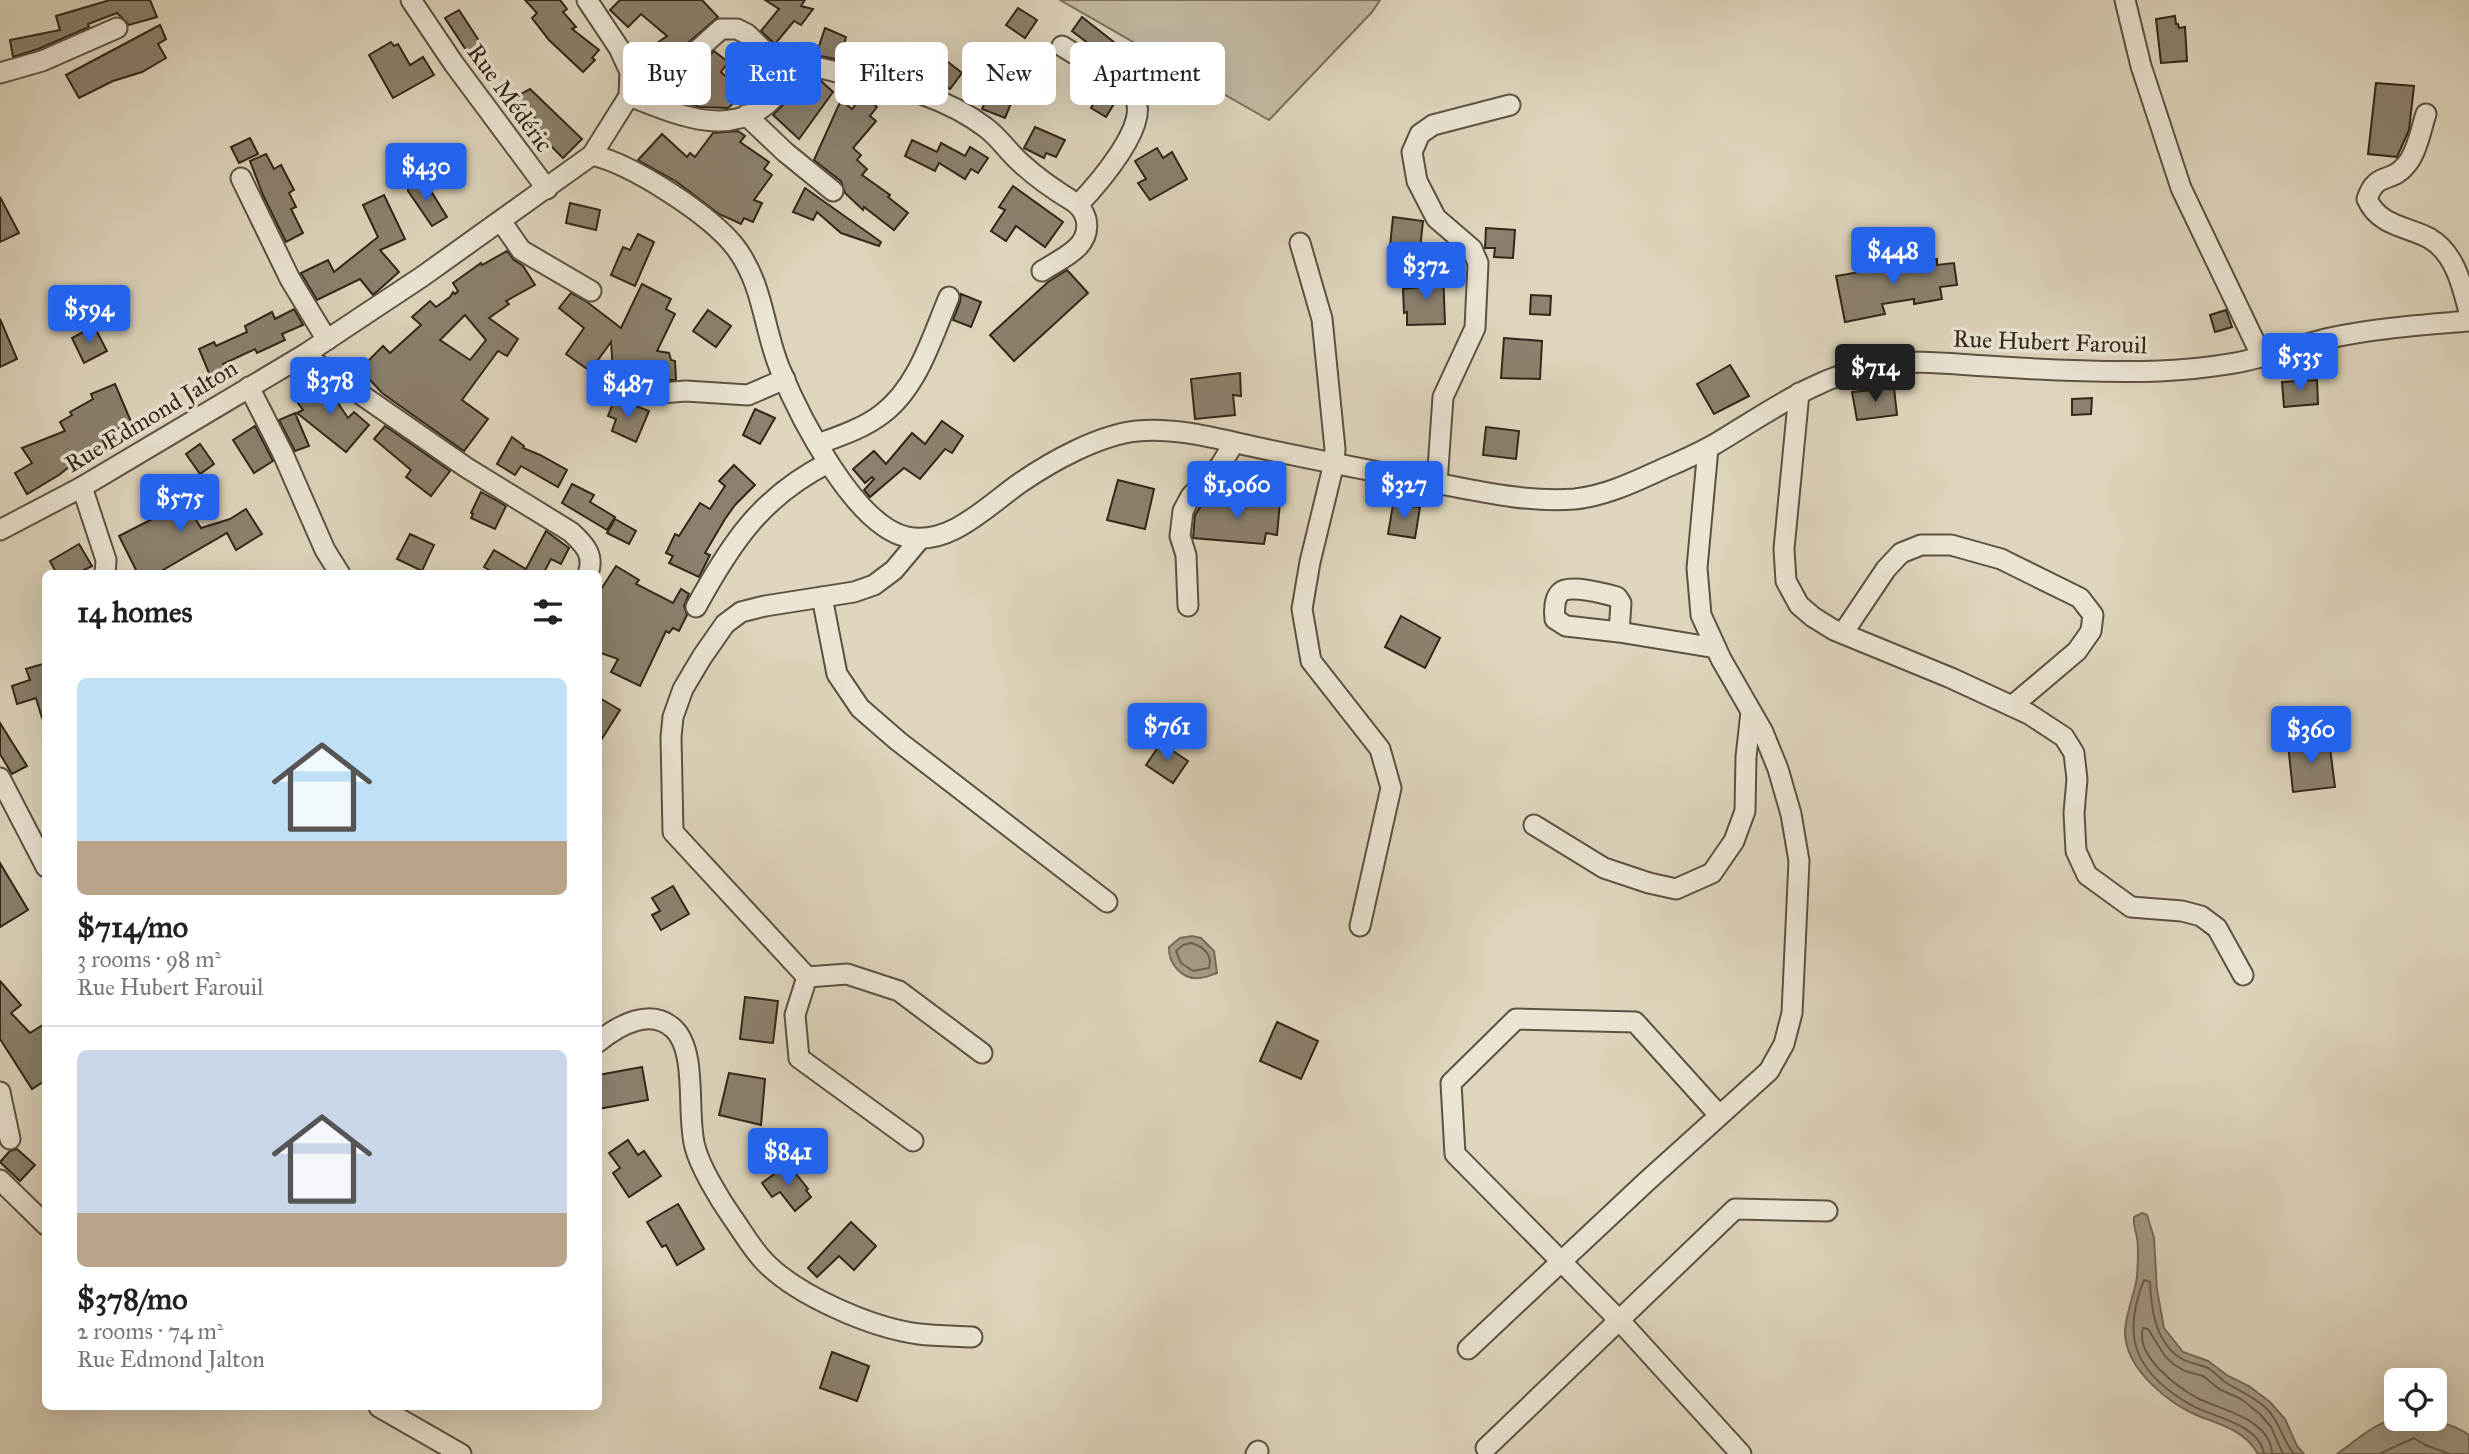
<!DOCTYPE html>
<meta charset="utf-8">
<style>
:root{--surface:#fff;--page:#f6f6f6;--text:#202124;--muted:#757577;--line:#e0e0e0;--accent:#2563eb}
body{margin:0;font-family:"IM FELL Great Primer",serif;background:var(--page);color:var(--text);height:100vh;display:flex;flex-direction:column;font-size:26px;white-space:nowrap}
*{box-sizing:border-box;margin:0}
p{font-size:23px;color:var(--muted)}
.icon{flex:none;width:38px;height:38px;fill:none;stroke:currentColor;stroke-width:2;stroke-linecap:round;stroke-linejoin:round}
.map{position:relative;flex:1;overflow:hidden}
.details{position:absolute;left:42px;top:570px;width:560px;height:840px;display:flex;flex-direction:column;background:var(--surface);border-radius:10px;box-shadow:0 7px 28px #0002}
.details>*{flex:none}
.top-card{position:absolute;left:623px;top:42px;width:665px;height:63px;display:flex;gap:14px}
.tools{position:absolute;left:2384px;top:1368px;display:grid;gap:14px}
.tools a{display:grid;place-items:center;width:63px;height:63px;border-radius:10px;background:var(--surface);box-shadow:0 7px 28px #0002;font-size:35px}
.price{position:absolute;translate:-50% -60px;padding:0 16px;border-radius:7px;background:var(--accent);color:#fff;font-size:23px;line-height:46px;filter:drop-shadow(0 2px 4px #0008)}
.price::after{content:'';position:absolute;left:50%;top:42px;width:21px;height:16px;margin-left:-10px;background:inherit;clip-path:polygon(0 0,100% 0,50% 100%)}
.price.active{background:#222;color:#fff}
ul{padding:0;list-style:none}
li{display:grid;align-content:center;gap:14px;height:371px;padding:0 35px}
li+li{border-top:2px solid var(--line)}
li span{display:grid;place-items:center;height:217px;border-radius:10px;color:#555}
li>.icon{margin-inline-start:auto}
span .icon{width:126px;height:126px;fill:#fffc;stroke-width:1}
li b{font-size:30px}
h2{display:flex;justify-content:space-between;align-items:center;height:84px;padding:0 35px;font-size:30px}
.tag{padding:0 24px;border-radius:10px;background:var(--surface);box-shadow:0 7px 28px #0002;font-size:24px;line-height:63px}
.tag.active{background:var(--accent);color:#fff}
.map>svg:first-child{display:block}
.green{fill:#c1b7a0;stroke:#7a6f5c;stroke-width:2}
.water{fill:#a49a85;stroke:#766c5a;stroke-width:2}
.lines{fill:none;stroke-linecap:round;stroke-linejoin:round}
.shore{stroke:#6b604f;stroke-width:2}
.building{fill:#8b816e;stroke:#322719;stroke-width:2;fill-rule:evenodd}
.minor-casing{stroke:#5d5242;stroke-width:23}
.minor{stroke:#eae4d3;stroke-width:19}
.labels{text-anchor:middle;stroke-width:7;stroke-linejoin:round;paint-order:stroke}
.street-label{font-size:24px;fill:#322719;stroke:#eae4d3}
</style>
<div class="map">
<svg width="2469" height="1454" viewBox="0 0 2469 1454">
<rect width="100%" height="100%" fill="#ded5bc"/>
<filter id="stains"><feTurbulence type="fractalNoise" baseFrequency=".00286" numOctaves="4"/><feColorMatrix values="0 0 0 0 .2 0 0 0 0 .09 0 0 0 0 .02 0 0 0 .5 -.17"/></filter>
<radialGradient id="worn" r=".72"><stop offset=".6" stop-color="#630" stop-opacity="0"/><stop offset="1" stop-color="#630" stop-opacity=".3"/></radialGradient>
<path class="green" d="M1060 0H1380L1372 12 1269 120Z"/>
<g class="water">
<path d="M1192 936 1201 938 1214 951 1217 973C1211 975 1205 978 1199 978 1182 980 1168 963 1169 947L1180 938Z"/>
<path d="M2142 1213 2147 1215 2154 1238 2157 1290 2164 1328 2183 1352 2208 1361 2228 1376 2249 1386 2270 1402 2285 1419 2297 1446 2304 1454H2258C2246 1432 2223 1425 2201 1417 2170 1405 2126 1370 2125 1333 2125 1314 2135 1295 2137 1276 2138 1263 2139 1250 2137 1238 2136 1231 2133 1225 2134 1217Z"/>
<path d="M2396 1418C2423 1423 2443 1417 2469 1435V1454H2337C2359 1439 2368 1427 2396 1418Z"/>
</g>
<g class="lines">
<g class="shore">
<path d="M1191 943C1203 946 1213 955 1209 968L1193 971 1181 963 1176 951 1183 945Z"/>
<path d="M2264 1454C2260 1424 2212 1417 2191 1405 2137 1374 2120 1339 2144 1280L2150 1282C2151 1310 2156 1344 2182 1359 2190 1364 2200 1364 2208 1368 2215 1372 2219 1378 2225 1382 2239 1391 2253 1396 2266 1408 2280 1421 2282 1440 2294 1454"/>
<path d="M2272 1454C2271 1419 2221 1410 2197 1398 2176 1386 2135 1356 2143 1328L2148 1329 2165 1356 2173 1364 2185 1371 2203 1376 2219 1389 2241 1399 2260 1414 2271 1427 2283 1454"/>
<path d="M2379 1454 2414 1438 2425 1445 2450 1454"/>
</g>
</g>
<g class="building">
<path d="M110 0H150L157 17 129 25 117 13 88 24 89 27 38 49 13 57 10 40 60 30 56 16Z"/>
<path d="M525 0H560L567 9 563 12 576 27 572 29 599 50 592 58 595 60 583 72 549 40 532 18 537 13Z"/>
<path d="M620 0H702L718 17 675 54 659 60 650 48 667 36 641 14 628 27 610 10Z"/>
<path d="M765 0H805L801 6 813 9 801 25 794 21 775 44 761 31 779 9Z"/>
<path d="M1018 8 1037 20 1025 38 1006 25Z"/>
<path d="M459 10 487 53 474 62 445 18Z"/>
<path d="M2175 16 2176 24H2178L2179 28 2185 27 2187 61 2161 63 2156 19Z"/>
<path d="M1082 17 1115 43 1105 56 1072 31Z"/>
<path d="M160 25 166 39 158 44 166 58 142 72 113 81 79 98 66 75Z"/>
<path d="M825 28 846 37 840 60 816 55Z"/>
<path d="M391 42 394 46 398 44 410 65 423 57 434 75 393 98 369 55Z"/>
<path d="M714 51 728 62 721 72 745 93 728 108 700 107 675 100 697 70 695 69Z"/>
<path d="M948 62 962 73 950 89 936 78Z"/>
<path d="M813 79 820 80 833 92 799 139 773 115 804 83Z"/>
<path d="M2376 83 2414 86 2409 130 2397 157 2368 154Z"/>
<path d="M530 89 582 139 563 158 532 127 538 121 514 98Z"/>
<path d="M990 91 1012 101 1005 118 982 109Z"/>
<path d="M1100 93 1115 102 1106 117 1091 108Z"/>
<path d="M863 95 877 107 870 116 876 121 853 148 861 155 857 160 867 169 862 175 890 195 888 197 908 213 894 230 864 207 863 210 845 193 841 181 814 160 841 100 852 109Z"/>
<path d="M1035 127 1065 140 1056 157 1046 153 1044 158 1024 148Z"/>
<path d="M738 131 745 136 740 142 769 162 764 169 772 175 754 200 762 203 753 222 744 218 741 224 719 214 677 182 638 160 662 134 687 157 690 153 695 157 713 133Z"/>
<path d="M250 138 258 154 239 163 231 147Z"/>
<path d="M912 140 937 152 941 143 965 156 970 147 988 158 978 173 971 169 965 179 939 163 935 171 905 156Z"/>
<path d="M1157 148 1163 158 1172 152 1187 179 1150 200 1138 183 1146 179 1135 161Z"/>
<path d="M266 154 274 169 281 165 294 190 289 193 296 207 291 209 303 233 286 242 263 195 250 161Z"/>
<path d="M419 179 429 195 432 193 447 217 432 226 408 191V184Z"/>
<path d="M1013 186 1063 222 1045 247 1016 226 1006 241 991 231 1005 210 999 207Z"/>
<path d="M805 188 881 242 879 246 841 233 817 212 813 220 793 212Z"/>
<path d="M384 195 405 239 380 250 399 272 373 295 360 279 317 300 301 273 328 260 334 272 378 237 363 205Z"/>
<path d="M0 197 19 233 0 242Z"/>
<path d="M570 203 600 210 596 230 566 223Z"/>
<path d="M1393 217 1423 221 1420 249 1390 246Z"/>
<path d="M1486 228 1515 230 1513 258 1494 257 1495 248H1485Z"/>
<path d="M638 234 654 242 635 286 611 275 623 247 630 250Z"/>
<path d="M507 251 514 260 523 266 535 285 506 301 509 304 489 318 518 339 507 356 498 351 462 400 488 419 464 451 382 393 360 369 383 346 390 353 421 325 412 317 430 301 436 307 450 297 453 292 455 294 458 291 453 283 481 263 482 265ZM465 315 486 340 470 360 440 340Z"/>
<path d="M1937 259V265L1954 263 1957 285 1940 287 1942 299 1914 304V299L1882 304 1885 314 1845 322 1836 276Z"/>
<path d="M1067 270 1088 293 1014 361 990 335 1048 282Z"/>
<path d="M1443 271 1445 324 1407 325V312L1404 313 1403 289 1429 286 1428 272Z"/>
<path d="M642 284 671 299 666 309 675 314 657 351 669 353 671 360 675 361 676 380H637L613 373 611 342 590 371 566 354 584 328 559 308 571 293 587 302 621 328Z"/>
<path d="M961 294 981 302 971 327 953 320 960 302Z"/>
<path d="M1531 295 1551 296 1550 315 1530 314Z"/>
<path d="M294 309 303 325 282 334 285 340 257 353 255 349 223 364 227 371 211 378 199 349 214 342 216 346 247 332 245 326 272 312 275 319Z"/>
<path d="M708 310 731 326 716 347 693 331Z"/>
<path d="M2226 310 2232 327 2215 332 2210 315Z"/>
<path d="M0 319 17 359 0 367Z"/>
<path d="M94 326 107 351 84 363 72 338Z"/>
<path d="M1504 338 1542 341 1540 379 1501 378Z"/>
<path d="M1730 365 1749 396 1714 414 1697 384Z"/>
<path d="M1240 373 1241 396 1233 395 1235 415 1195 419 1191 379Z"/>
<path d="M2317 380 2318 404 2284 407 2282 382Z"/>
<path d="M321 381 326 385 348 418 354 412 369 425 346 452 297 413 303 410 295 399Z"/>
<path d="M115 384 132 424 100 435 107 448 81 463 79 459 59 475 27 494 15 473 32 463 22 448 65 431 60 422 72 415 70 412 93 399 91 394Z"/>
<path d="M1894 388 1897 415 1857 420 1852 392Z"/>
<path d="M2092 398 2091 414 2072 415V399Z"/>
<path d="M614 401 631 404 649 411 636 442 612 431 616 419 608 416Z"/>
<path d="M755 409 775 418 760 444 743 435Z"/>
<path d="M295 413 309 446 295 451 279 420Z"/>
<path d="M942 421 963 436 952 453 945 449 920 479 904 468 870 497 864 490 874 479 872 477 865 483 853 469 874 451 886 464 912 433 925 444Z"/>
<path d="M255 426 273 461 254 473 233 440Z"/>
<path d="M385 426 450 471 431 496 406 477 411 470 374 439Z"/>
<path d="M1486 427 1519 431 1516 459 1483 455Z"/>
<path d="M512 437 524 446 523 448 540 455 567 470 558 487 521 466 515 475 497 464Z"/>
<path d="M200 444 214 464 200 474 186 454Z"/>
<path d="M734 465 755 485 735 505 725 519 705 553 710 555 699 577 669 563 673 556 666 553 675 534 679 536 700 503 710 509 725 486 719 481Z"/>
<path d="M178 480 191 502 187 505 201 528 230 519 246 509 262 534 236 550 227 533 156 574H138L119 536 170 510 159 491Z"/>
<path d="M1118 480 1154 489 1145 529 1107 520Z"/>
<path d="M572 484 594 495 590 502 615 517 607 530 562 503Z"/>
<path d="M481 492 506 506 495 529 471 518 473 514 471 513Z"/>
<path d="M1206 498 1249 504 1250 499 1280 502 1277 535 1266 533 1264 544 1193 538 1195 515Z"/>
<path d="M1393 505 1420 507 1415 538 1388 534Z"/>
<path d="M615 519 636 531 629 544 607 533Z"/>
<path d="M546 531 569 548 561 564 551 559 543 574H496L484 567 494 550 526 569Z"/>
<path d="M410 534 434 545 422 571 397 559Z"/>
<path d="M79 544 92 566 76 574H57L50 561Z"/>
<path d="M616 566 639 580 636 584 673 603 681 589 689 594 684 606 687 615 679 631 673 628 669 633 666 631 640 686 611 672 618 659 598 652V594Z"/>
<path d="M1401 616 1440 638 1425 668 1385 647Z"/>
<path d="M46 663V717L42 718 36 698 17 704 12 686 30 680 26 669Z"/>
<path d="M598 697 620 710 598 745Z"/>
<path d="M0 723 27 766 12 774 0 754Z"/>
<path d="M2329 740 2335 787 2293 792 2288 744Z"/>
<path d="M1161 743 1188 761 1173 783 1146 765Z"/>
<path d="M0 863 28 910 0 927Z"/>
<path d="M673 886 689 914 661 930 652 915 660 911 652 898Z"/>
<path d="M0 981 21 1005 11 1013 30 1033 46 1023V1080L32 1089 0 1039Z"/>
<path d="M745 997 778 1001 773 1043 740 1039Z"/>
<path d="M1277 1022 1318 1041 1301 1079 1260 1061Z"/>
<path d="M642 1067 648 1100 598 1109V1075Z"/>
<path d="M729 1073 765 1079 761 1125 719 1115Z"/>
<path d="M628 1140 638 1155 644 1151 661 1176 629 1197 613 1173 620 1168 609 1153Z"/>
<path d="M17 1149 35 1165 20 1181 0 1162 10 1151Z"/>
<path d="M785 1166 794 1176 796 1174 808 1189 806 1190 811 1197 795 1211 780 1192 772 1197 762 1183Z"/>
<path d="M678 1204 704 1249 677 1265 666 1245 662 1247 647 1222Z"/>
<path d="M851 1222 876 1246 854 1270 839 1256 817 1277 808 1268Z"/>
<path d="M832 1352 869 1366 857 1401 820 1388Z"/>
</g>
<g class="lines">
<g class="minor-casing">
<g id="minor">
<path d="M411 0 454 64 547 189"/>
<path d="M2125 0 2141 66 2181 188 2262 357"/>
<path d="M1062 46C1082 59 1118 79 1133 96 1154 121 1096 186 1078 205"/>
<path d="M0 73 42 61 117 28"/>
<path d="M630 77 663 72 682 64 721 29H737L747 34 791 77"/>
<path d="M629 96C672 112 724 138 766 105 781 93 789 71 810 67 819 66 846 75 856 77 901 86 948 99 985 127 999 137 1009 153 1022 164 1038 179 1056 191 1074 202 1080 206 1084 212 1086 219 1092 247 1062 258 1042 271"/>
<path d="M2426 114C2421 129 2417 153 2406 165 2391 184 2376 171 2367 199 2379 226 2406 226 2429 238 2455 253 2462 285 2469 312"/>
<path d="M746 115 785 152 833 191"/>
<path d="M592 155C632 164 711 215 736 248 764 286 763 328 780 369 799 416 855 526 907 537 950 546 987 506 1020 483 1052 461 1099 435 1137 431 1176 427 1218 439 1255 447 1311 459 1368 470 1425 481 1474 490 1525 503 1575 499 1603 496 1630 484 1656 472 1676 463 1696 455 1715 444 1767 413 1818 375 1879 365 1915 359 1951 364 1987 366 2045 370 2102 373 2160 371 2185 370 2211 367 2235 363 2267 357 2298 346 2330 338 2375 328 2423 325 2469 321"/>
<path d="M241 178 290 279 327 340"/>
<path d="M501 221 521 250 591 291"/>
<path d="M1300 243 1322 319 1335 449 1334 463 1310 562 1302 609 1311 661 1380 749 1391 788 1360 926"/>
<path d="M304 355 467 468 571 532C584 544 595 555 588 574"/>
<path d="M249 387 283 454 325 550 340 574"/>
<path d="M603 387 649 394 686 391 748 395 785 379"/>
<path d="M1799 393 1784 549 1786 581 1799 605 1813 617 1834 630 1951 678 2029 714 2064 737 2074 753 2077 779 2074 813 2076 851 2087 875 2131 907 2182 911 2201 916 2217 928 2243 975"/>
<path d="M818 444C840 436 864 428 882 414 918 387 932 337 949 297"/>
<path d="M1437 483 1443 397 1475 328 1478 263 1472 249 1436 218 1417 181 1412 152 1420 134 1433 125 1510 105"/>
<path d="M82 487 106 560 105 574"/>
<path d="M0 530 82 487 304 355 423 276 592 155 629 96 630 72 619 48 587 0"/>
<path d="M822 597 837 674 860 708 898 741 1107 902"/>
<path d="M1188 606 1186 555 1180 536 1183 511 1191 496 1220 466 1234 443"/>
<path d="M696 607C731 543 761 497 828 463"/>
<path d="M1619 632 1621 603 1617 597C1606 594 1569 584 1561 592 1554 597 1554 612 1555 619L1566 626 1619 632 1716 648"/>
<path d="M1843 633 1886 569 1901 553 1921 545H1951L2001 559 2080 598 2093 615 2091 631 2077 651 2012 706"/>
<path d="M0 778 46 867"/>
<path d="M1534 825 1604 868 1649 883 1676 889 1712 873 1734 841 1745 811 1746 757 1751 712"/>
<path d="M807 977 673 832 671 737 673 717 683 689 702 657 725 624 741 612 765 606 854 592 874 585 894 570 920 539"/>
<path d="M598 1042C619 1025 651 1007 674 1029 698 1052 686 1115 695 1147 700 1167 720 1200 732 1217 742 1231 751 1247 763 1260 795 1295 872 1328 919 1334 936 1336 954 1336 972 1337"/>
<path d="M0 1092 10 1139"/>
<path d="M1719 1115 1635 1022 1516 1019 1451 1083 1455 1154 1620 1321 1741 1454"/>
<path d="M913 1141 799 1058 795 1015 807 977 847 974 899 991 982 1053"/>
<path d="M0 1180 46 1225"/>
<path d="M1468 1349 1646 1182 1769 1071 1784 1044 1792 1013 1799 861 1791 814 1778 769 1763 732 1721 659 1701 615 1697 568 1708 448"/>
<path d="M379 1407 461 1454"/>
<path d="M1486 1448 1735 1209 1827 1211"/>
<path d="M1256 1454 1258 1451"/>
</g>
</g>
<use href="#minor" class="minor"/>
</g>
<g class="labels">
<g class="street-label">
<text transform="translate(510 98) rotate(54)" y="8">Rue Médéric</text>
<text transform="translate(2050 342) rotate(2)" y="8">Rue Hubert Farouil</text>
<text transform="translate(151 416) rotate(-31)" y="8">Rue Edmond Jalton</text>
</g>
</g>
<rect width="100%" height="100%" filter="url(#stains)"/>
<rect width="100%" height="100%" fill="url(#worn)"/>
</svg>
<div class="tools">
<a><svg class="icon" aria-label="locate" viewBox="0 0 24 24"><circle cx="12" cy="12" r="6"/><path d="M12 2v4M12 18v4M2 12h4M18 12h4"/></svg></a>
</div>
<b class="price" style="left:426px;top:203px">$430</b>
<b class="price" style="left:1893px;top:287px">$448</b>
<b class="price" style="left:1426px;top:302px">$372</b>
<b class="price" style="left:89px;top:345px">$594</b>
<b class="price" style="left:2300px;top:393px">$535</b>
<b class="price active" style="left:1875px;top:404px">$714</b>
<b class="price" style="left:330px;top:417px">$378</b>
<b class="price" style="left:628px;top:420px">$487</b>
<b class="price" style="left:1237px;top:521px">$1,060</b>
<b class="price" style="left:1404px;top:521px">$327</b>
<b class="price" style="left:180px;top:534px">$575</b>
<b class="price" style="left:1167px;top:763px">$761</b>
<b class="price" style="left:2311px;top:766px">$360</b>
<b class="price" style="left:788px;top:1188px">$841</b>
<div class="top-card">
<a class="tag">Buy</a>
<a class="tag active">Rent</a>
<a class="tag">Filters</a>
<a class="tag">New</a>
<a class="tag">Apartment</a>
</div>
<section class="details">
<h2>14 homes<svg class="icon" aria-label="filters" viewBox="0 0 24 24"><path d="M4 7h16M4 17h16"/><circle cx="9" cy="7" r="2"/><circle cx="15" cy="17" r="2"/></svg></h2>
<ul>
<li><span style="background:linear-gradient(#bfe0f5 75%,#b9a48a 0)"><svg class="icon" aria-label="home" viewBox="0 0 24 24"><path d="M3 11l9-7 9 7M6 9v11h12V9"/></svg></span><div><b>$714/mo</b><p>3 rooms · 98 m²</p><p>Rue Hubert Farouil</p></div></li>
<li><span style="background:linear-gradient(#c9d6e8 75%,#b9a48a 0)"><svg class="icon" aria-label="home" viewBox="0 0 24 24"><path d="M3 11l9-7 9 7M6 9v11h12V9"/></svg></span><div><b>$378/mo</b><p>2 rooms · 74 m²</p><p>Rue Edmond Jalton</p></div></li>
</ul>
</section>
</div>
